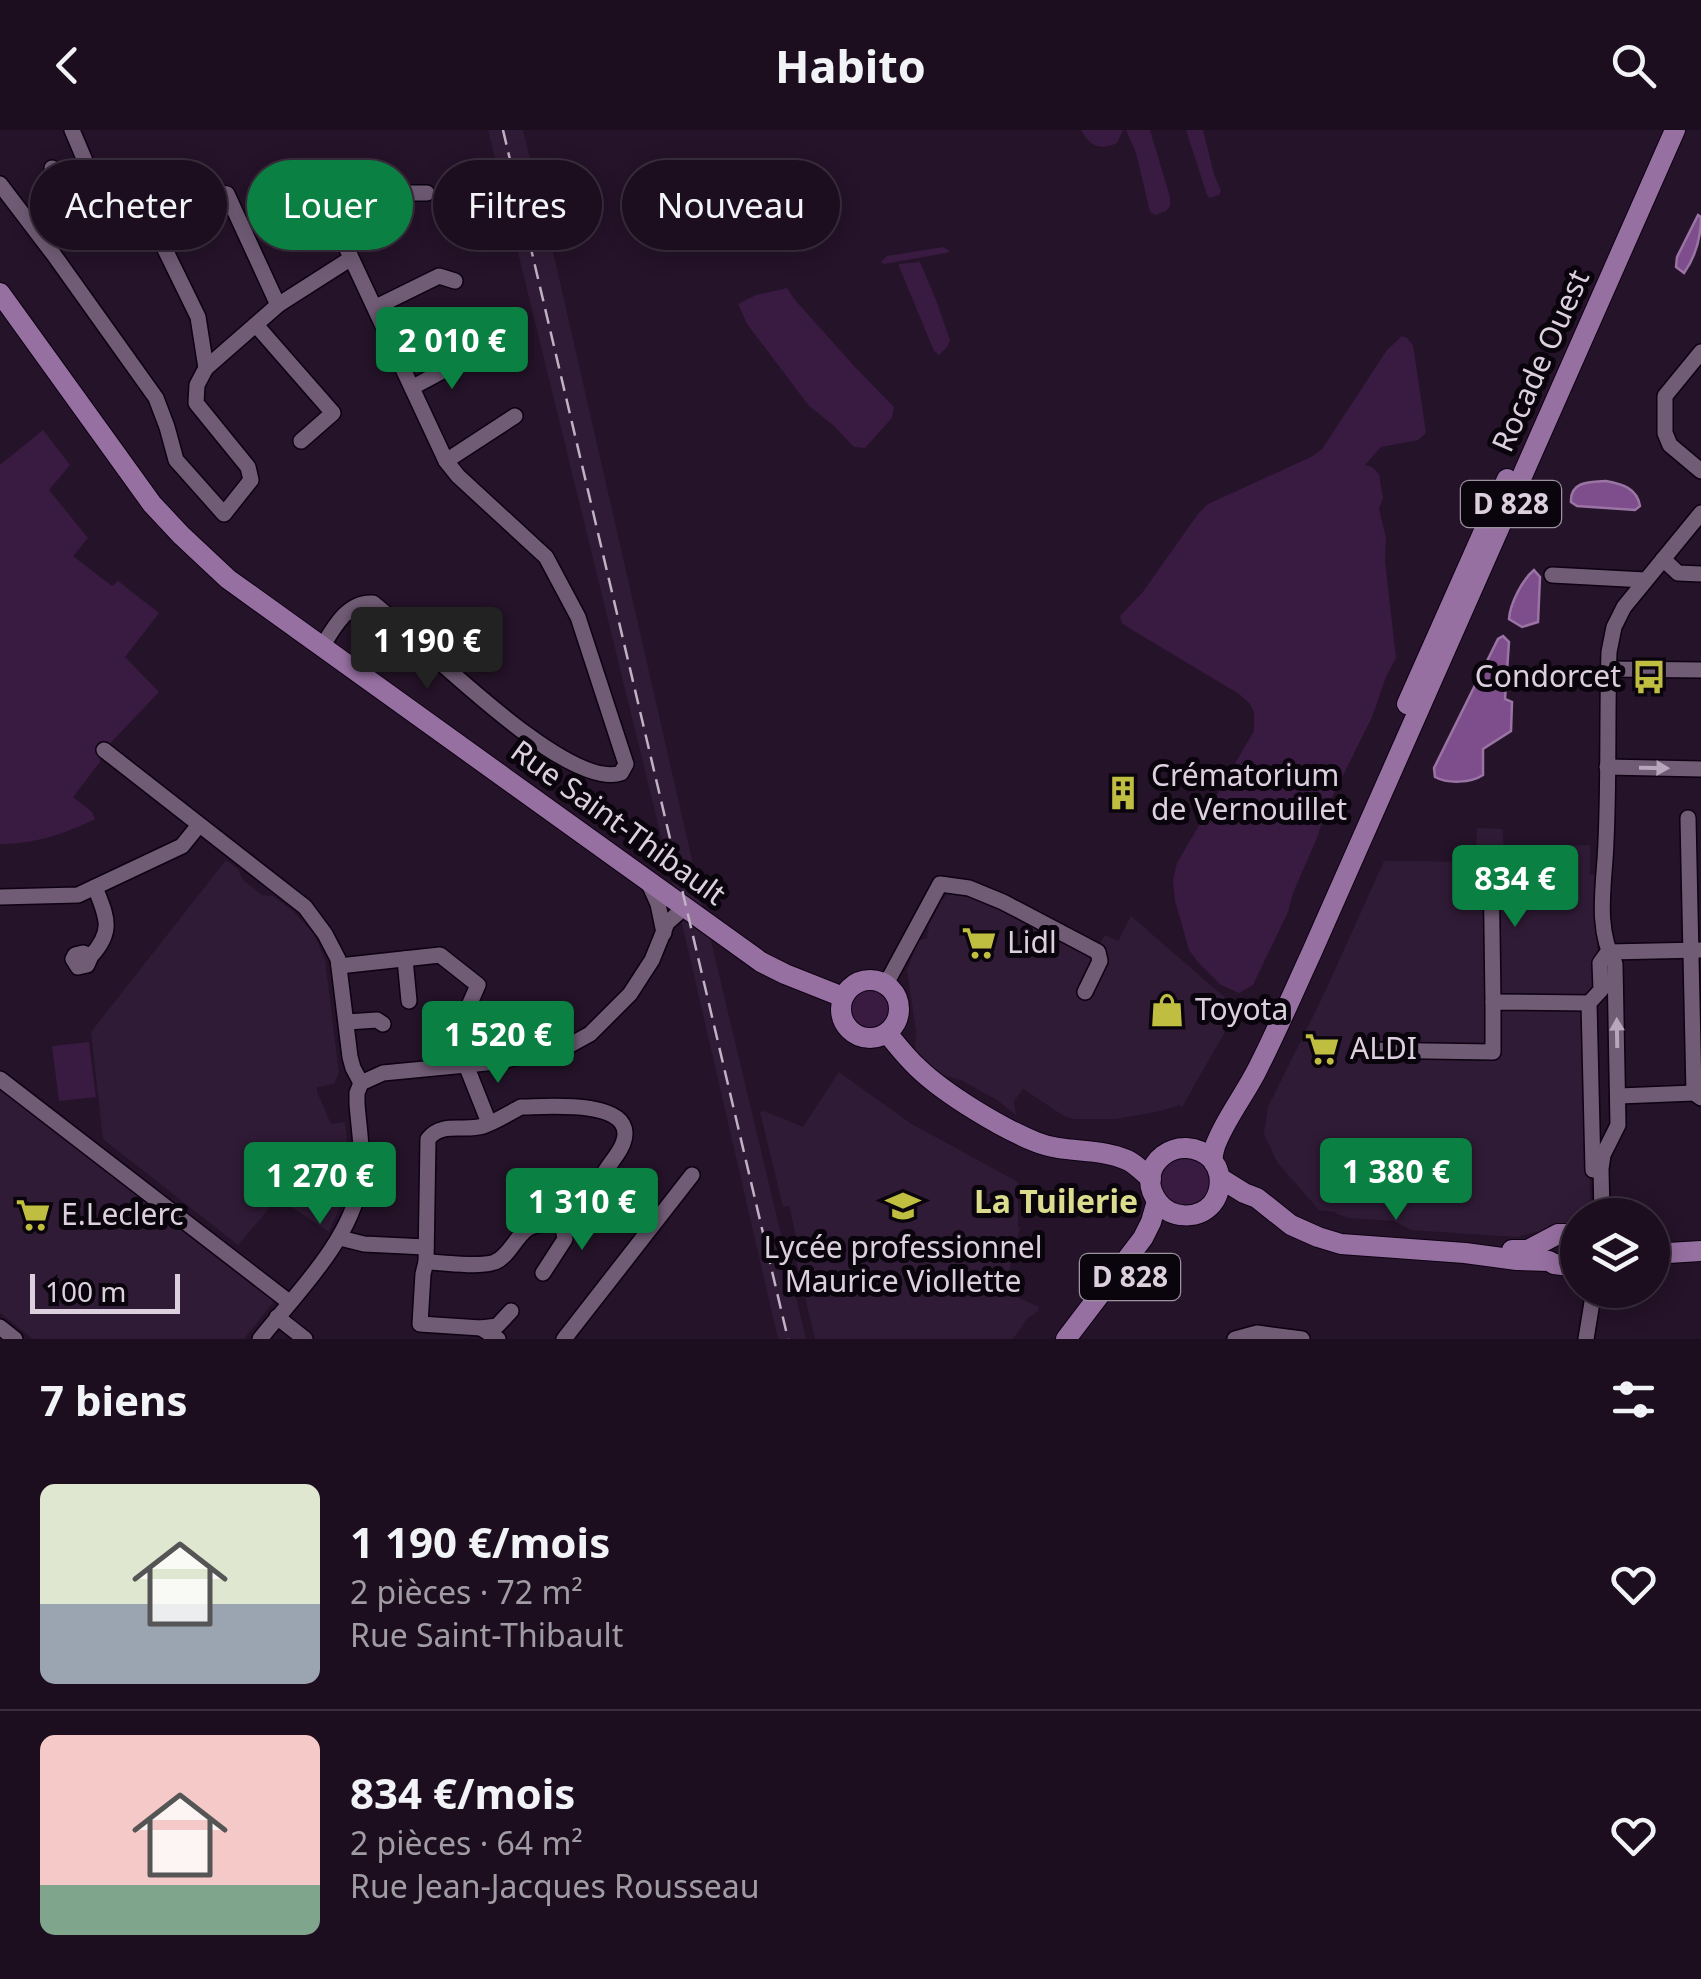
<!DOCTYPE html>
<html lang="fr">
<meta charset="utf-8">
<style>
:root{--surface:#1c0e1f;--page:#291c2c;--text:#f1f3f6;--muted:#a09ca4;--line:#3a2e3d;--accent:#0b8043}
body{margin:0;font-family:"Noto Sans",sans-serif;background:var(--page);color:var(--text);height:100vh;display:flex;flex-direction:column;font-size:38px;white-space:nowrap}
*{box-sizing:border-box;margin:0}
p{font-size:32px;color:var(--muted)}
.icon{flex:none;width:55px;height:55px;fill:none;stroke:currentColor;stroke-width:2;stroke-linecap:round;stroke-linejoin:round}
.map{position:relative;height:1209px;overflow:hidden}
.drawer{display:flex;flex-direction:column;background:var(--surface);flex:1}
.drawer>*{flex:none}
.guide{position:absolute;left:30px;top:30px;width:1000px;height:90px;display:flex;gap:20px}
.fabs{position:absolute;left:1560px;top:1068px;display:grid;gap:20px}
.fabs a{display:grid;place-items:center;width:110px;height:110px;border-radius:50%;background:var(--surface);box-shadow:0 5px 25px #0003,0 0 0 2px var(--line);font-size:50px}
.scale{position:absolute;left:30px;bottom:25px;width:150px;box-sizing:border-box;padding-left:10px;border:5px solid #dcd0df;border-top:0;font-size:28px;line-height:35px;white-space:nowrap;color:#dcd0df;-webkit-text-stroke:8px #0a040c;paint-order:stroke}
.price{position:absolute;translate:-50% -85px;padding:0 22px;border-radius:10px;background:var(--accent);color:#fff;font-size:32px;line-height:65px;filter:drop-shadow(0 2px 5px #0008)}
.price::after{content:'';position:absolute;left:50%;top:60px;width:30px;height:22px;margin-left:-15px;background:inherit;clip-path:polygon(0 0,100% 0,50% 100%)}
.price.active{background:#222;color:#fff}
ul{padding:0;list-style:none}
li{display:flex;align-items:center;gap:30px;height:250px;padding:0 40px}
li+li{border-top:2px solid var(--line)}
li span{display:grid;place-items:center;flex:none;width:280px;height:200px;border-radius:15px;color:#555}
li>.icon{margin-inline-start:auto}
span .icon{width:120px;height:120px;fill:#fffc;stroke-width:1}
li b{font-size:42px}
h2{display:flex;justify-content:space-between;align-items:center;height:120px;padding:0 40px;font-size:42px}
.pill{padding:0 35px;border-radius:45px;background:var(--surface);box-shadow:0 5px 25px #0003,0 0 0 2px var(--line);font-size:35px;line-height:90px}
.pill.active{background:var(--accent);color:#fff}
header{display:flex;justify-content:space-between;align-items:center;height:130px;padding:0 40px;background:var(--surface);font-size:45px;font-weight:700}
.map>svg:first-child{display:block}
.built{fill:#301b36}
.green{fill:#391a41}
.water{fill:#7e4d8b;stroke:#9a74a4;stroke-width:2.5}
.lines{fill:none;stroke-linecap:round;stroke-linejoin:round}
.minor-casing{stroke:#0d0112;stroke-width:18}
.major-casing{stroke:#0d0112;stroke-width:22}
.minor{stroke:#715c76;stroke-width:15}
.major{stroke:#9770a2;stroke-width:20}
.rail{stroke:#bfb2c3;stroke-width:2.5;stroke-dasharray:15 8;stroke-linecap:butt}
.oneway{fill:#b7a7ba}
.labels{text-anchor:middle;stroke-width:10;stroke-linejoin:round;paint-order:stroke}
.shield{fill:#0a040c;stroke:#9d93a0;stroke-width:2.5}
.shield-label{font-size:28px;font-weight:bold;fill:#dcd0df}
.street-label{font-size:30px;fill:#dcd0df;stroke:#0a040c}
.poi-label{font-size:30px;fill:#dcd0df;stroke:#0a040c;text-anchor:start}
.neighbourhood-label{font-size:32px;font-weight:bold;fill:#dbdc8d;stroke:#0a040c}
</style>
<header><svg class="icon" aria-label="back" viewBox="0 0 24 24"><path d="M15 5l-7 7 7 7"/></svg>Habito<svg class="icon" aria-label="search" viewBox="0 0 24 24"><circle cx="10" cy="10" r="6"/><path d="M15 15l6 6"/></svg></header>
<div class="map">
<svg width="1701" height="1209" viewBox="0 0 1701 1209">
<rect width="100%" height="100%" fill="#251329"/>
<g class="built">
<path d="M488 0H523L557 139 703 778 674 759Z"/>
<path d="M1477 698 1502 699 1504 718 1590 715V745H1596L1598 858 1584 867 1591 1085H1578L1577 1098 1535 1102 1517 1107 1411 1100 1394 1091 1349 1088 1337 1084 1336 1082 1319 1080 1277 1032 1264 1004 1268 977 1324 864 1384 731 1484 732V724L1476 723Z"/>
<path d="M226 730 238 739 243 750 262 765 273 766 294 782 313 803 325 829 339 943 334 954 317 957V962L331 994 345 992 349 1031 343 1070 329 1102 278 1068 238 1115 103 1009 91 902Z"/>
<path d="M965 755 1092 828 1105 805 1118 811 1131 786 1238 879 1182 977 1179 975 1160 981 1116 989H1074L1064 986 1023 959 1014 971 1016 985 997 970 961 950 942 945 915 922 916 900 907 840 918 811 927 808 929 795 941 771 951 760Z"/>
<path d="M681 789 710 807 806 1209H778Z"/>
<path d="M839 942 910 993 1018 1052V1096L1020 1098 1004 1161 1039 1177 1038 1181 1027 1189 1013 1209H815L795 1125 800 1123 789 1076 783 1077 760 982 764 981 803 997Z"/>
<path d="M0 954 275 1170 244 1209H33L0 1183Z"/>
</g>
<g class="green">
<path d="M1081 0H1123L1117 13C1099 21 1090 16 1081 0Z"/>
<path d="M1126 0H1150L1170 67V76L1166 81 1156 85 1150 82 1136 23Z"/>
<path d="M1186 0H1203L1214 44 1221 61 1219 65 1210 68 1207 65Z"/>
<path d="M943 117 950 121 946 123 890 133 883 134 881 132 887 126Z"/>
<path d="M920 132 936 170 950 210 948 216 939 225 934 221 898 134Z"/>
<path d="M787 158 795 170 855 237 894 277 892 288 865 318 854 317 833 295 809 276 747 194 738 174 756 165Z"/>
<path d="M1402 206 1407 208 1413 215 1426 303 1418 310 1381 317 1365 335 1372 337 1379 344 1383 368 1379 379 1386 408 1385 431 1396 528 1386 547 1372 587 1326 680 1317 708 1293 763 1288 782 1253 855 1239 863 1221 855 1197 831 1189 820 1175 771 1173 750 1177 733 1254 601V582L1250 574 1239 564 1129 498 1122 493 1120 486 1142 463 1198 384 1208 374 1313 326 1322 319 1387 220Z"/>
<path d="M43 300 70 335 49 360 88 408 73 426 112 456 118 451 159 483 125 527 159 562 100 624V632L73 667 92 682 95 689C64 704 35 714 0 714V335Z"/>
<circle cx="870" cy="880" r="23"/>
<path d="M89 912 96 967 59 971 52 916Z"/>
<path d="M1191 1023 1213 1040 1210 1069 1184 1081 1161 1066C1160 1031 1157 1034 1191 1023Z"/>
</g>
<g class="water">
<path d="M1698 85 1701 87C1701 107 1696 126 1684 143L1676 137 1677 127Z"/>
<path d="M1606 351C1622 354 1637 358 1640 376L1635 380 1577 376 1571 372C1570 351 1590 352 1606 351Z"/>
<path d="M1534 440 1540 447 1538 492 1522 497 1509 489C1510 474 1522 450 1534 440Z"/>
<path d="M1503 506 1509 512 1505 569 1512 572 1511 601 1483 619V645C1471 653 1448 654 1435 647L1434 638 1498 509Z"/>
</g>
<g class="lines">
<g class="minor-casing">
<g id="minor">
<path d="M72 0 102 71"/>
<path d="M0 54 54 125 156 268 167 297 176 330 224 384 251 350 248 337 196 273 197 255 206 238 278 175 350 129"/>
<path d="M320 61 446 331 458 346 546 427 578 487 626 634 621 643C566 662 418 508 373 473 348 471 334 497 322 517"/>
<path d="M336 96 408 63H427"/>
<path d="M44 111 51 101 52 38"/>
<path d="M376 177 439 146 455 151"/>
<path d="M256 195 333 283 301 311"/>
<path d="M1701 222 1665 266V303L1670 315 1701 341"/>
<path d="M206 238 198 187 157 103 158 92 216 62 227 64 278 175"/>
<path d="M413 257 469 227"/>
<path d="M446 331 515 286"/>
<path d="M1663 429 1678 443 1701 444"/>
<path d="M1552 445 1645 450"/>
<path d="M1609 539 1701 540"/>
<path d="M104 620 305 777 325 804 338 829 350 927 353 938 361 953"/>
<path d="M1607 637 1701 639"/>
<path d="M1688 688 1694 963 1701 968"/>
<path d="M1491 728 1493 872"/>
<path d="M649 754 658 774 664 803"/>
<path d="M0 767 78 765 182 716 199 695"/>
<path d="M1608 822 1701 820"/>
<path d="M91 826 87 835 78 837 73 829 75 825 83 823 91 826C115 800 106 786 95 757"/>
<path d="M405 829 409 871"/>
<path d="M339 836 440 825 478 855 467 880 472 908 459 918"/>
<path d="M886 854 940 754 969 758 1003 772 1098 822 1100 831 1085 862"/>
<path d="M347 892 377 890 383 894"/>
<path d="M1364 920 1493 922V872L1589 873"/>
<path d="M466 935 489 993"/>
<path d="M0 949 289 1172"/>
<path d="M1619 966 1694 963"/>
<path d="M521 977C543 977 624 969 625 1003 625 1016 615 1027 608 1037 597 1053 586 1075 571 1087 558 1097 540 1090 527 1099 515 1108 509 1126 495 1132 478 1138 444 1132 426 1132L428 1009C442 991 464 1002 483 996 496 992 509 983 521 977Z"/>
<path d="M1593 1040 1589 873 1601 860 1600 833 1608 822"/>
<path d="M1602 1085 1601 1039 1603 1025 1618 995 1615 834C1594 797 1605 751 1606 711 1609 648 1607 585 1609 522L1614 497 1624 477 1701 383"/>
<path d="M340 1108 364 1114 426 1117"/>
<path d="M426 1132 423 1144 420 1194 481 1198"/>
<path d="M543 1143 565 1109 562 1091"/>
<path d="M277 1187 305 1209"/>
<path d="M0 1197 15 1209"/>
<path d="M260 1209C295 1165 352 1109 360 1052 364 1028 359 999 357 974V963L361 953 383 943 497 932 570 915 590 904 630 864 652 830 667 793 685 777"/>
<path d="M498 1209 481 1198 497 1196 511 1181"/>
<path d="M564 1209 692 1045"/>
<path d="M1235 1209 1257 1203 1302 1209"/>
<path d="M1586 1209 1594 1160"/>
</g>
</g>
<g class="major-casing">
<g id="major">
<path d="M0 163 152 374 181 405 228 449 761 832 785 844 843 867"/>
<path d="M1407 574 1507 349"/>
<circle cx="870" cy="879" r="29"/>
<path d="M887 903C897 915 907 928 918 938 945 964 1001 998 1036 1012 1065 1024 1098 1017 1127 1030 1136 1034 1143 1042 1151 1049"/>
<path d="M1213 1030C1180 998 1131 1036 1158 1072 1171 1089 1198 1090 1212 1074 1220 1064 1222 1050 1217 1038 1216 1035 1214 1034 1213 1031 1212 1025 1215 1015 1218 1009 1228 986 1244 965 1256 942 1276 903 1293 863 1311 824L1675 0"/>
<path d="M1220 1048 1244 1063 1257 1068 1291 1095 1318 1107 1341 1114 1465 1123 1517 1130 1549 1131 1554 1134 1578 1137"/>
<path d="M1512 1120H1528L1558 1104H1578"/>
<path d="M1652 1124 1701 1121"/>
<path d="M1066 1209 1143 1108 1151 1092 1157 1071"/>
</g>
</g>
<use href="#minor" class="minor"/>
<use href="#major" class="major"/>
<path class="rail" d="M503 0 788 1209"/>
</g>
<defs><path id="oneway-solid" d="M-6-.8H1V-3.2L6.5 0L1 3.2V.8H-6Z" transform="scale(2.5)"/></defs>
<g class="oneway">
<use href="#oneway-solid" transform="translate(1654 638) rotate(1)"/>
<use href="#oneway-solid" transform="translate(1617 903) rotate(-91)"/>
</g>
<defs>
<g id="bus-bare" transform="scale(2.7)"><path d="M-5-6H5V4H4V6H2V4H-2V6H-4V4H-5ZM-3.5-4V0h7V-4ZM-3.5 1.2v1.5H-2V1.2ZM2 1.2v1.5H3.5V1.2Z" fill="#bfbe41" stroke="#0a040c" stroke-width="2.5" paint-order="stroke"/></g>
<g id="building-bare" transform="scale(2.7)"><path d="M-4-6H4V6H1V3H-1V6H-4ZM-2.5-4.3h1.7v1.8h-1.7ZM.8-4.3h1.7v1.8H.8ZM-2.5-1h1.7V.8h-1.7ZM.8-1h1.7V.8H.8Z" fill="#bfbe41" stroke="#0a040c" stroke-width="2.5" paint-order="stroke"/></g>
<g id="supermarket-bare" transform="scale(2.7)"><path d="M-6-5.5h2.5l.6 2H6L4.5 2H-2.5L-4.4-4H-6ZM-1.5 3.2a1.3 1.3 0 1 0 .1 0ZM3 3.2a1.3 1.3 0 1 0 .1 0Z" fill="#bfbe41" stroke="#0a040c" stroke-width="2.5" paint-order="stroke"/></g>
<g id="shop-bare" transform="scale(2.7)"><path d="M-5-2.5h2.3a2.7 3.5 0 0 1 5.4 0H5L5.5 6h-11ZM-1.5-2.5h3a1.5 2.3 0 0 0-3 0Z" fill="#bfbe41" stroke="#0a040c" stroke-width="2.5" paint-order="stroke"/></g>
<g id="school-bare" transform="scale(2.7)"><path d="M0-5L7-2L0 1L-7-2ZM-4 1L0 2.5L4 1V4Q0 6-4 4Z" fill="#bfbe41" stroke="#0a040c" stroke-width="2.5" paint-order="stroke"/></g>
</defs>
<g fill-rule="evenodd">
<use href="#bus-bare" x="1649" y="547"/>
<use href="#building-bare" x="1123" y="663"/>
<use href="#supermarket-bare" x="979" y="813"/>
<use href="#shop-bare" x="1167" y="880"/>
<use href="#supermarket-bare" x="1322" y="919"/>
<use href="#school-bare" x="903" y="1076"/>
<use href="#supermarket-bare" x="33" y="1085"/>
</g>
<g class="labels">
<g class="shield">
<rect x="1461" y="351" width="100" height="46" rx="8"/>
<rect x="1080" y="1124" width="100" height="46" rx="8"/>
</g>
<g class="shield-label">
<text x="1511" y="384">D 828</text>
<text x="1130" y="1157">D 828</text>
</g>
<g class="street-label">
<text transform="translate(1541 231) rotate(-66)" y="10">Rocade Ouest</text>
<text transform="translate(618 693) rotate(36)" y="10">Rue Saint-Thibault</text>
</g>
<g class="poi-label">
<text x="1621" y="557" text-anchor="end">Condorcet</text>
<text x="1151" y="656">Crématorium<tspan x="1151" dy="34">de Vernouillet</tspan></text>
<text x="1007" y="823">Lidl</text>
<text x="1195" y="890">Toyota</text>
<text x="1350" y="929">ALDI</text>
<text x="61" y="1095">E.Leclerc</text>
<text x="903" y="1128" text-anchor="middle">Lycée professionnel<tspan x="903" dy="34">Maurice Viollette</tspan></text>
</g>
<g class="neighbourhood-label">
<text x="1056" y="1083">La Tuilerie</text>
</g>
</g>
</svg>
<div class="fabs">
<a><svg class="icon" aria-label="layers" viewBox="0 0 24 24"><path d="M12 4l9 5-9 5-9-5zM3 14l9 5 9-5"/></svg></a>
</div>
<div class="scale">100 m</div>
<b class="price" style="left:452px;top:262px">2 010 €</b>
<b class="price active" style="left:427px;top:562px">1 190 €</b>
<b class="price" style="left:1515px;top:800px">834 €</b>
<b class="price" style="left:498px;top:956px">1 520 €</b>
<b class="price" style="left:1396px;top:1093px">1 380 €</b>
<b class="price" style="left:320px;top:1097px">1 270 €</b>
<b class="price" style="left:582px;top:1123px">1 310 €</b>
<div class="guide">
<a class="pill">Acheter</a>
<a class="pill active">Louer</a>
<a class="pill">Filtres</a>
<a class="pill">Nouveau</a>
</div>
</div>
<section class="drawer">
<h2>7 biens<svg class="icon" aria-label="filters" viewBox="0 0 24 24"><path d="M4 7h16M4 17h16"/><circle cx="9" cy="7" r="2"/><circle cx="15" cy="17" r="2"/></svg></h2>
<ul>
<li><span style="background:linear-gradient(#dfe7d0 60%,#9aa5b1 0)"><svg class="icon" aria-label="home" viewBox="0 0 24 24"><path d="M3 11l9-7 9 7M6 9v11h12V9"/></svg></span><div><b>1 190 €/mois</b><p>2 pièces · 72 m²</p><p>Rue Saint-Thibault</p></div><svg class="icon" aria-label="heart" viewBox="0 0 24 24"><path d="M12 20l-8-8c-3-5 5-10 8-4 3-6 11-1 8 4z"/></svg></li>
<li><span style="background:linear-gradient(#f6c9c9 75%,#7fa58c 0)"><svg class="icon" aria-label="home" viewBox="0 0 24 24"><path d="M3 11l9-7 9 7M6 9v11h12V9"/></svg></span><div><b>834 €/mois</b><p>2 pièces · 64 m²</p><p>Rue Jean-Jacques Rousseau</p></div><svg class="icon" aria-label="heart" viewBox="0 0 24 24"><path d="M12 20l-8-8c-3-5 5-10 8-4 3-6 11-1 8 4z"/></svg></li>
</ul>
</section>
